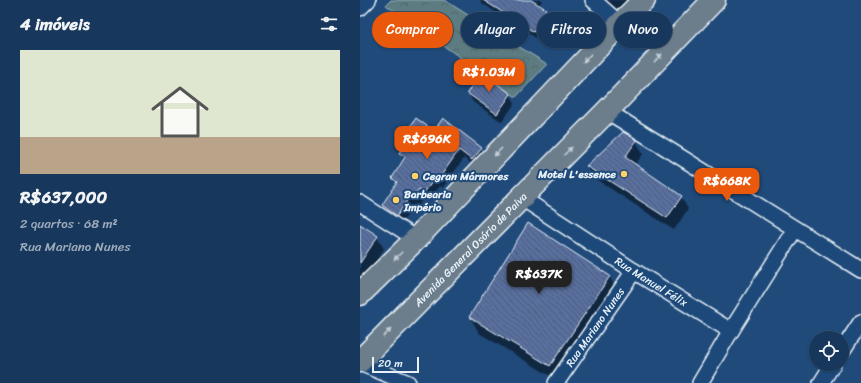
<!DOCTYPE html>
<html lang="pt">
<meta charset="utf-8">
<style>
:root{--surface:#17385c;--page:#203f62;--text:#f1f3f6;--muted:#9eacbb;--line:#365272;--accent:#ea580c}
body{margin:0;font-family:Sriracha,sans-serif;background:var(--page);color:var(--text);height:100vh;display:flex;flex-direction:column;font-size:15px;white-space:nowrap}
*{box-sizing:border-box;margin:0}
p{font-size:13px;color:var(--muted)}
.icon{flex:none;width:22px;height:22px;fill:none;stroke:currentColor;stroke-width:2;stroke-linecap:round;stroke-linejoin:round}
.map{position:relative;flex:1;overflow:hidden}
.panel{display:flex;flex-direction:column;background:var(--surface);width:360px}
.panel>*{flex:none}
.hud{position:absolute;left:12px;top:12px;width:380px;height:36px;display:flex;gap:8px}
.fabs{position:absolute;left:449px;top:331px;display:grid;gap:8px}
.fabs a{display:grid;place-items:center;width:40px;height:40px;border-radius:50%;background:var(--surface);box-shadow:0 1px 3px #0004,0 0 0 1px var(--line);font-size:20px}
.scale{position:absolute;left:12px;bottom:10px;width:47px;box-sizing:border-box;padding-left:4px;border:2px solid #e8f1f8;border-top:0;font-size:11px;line-height:14px;white-space:nowrap;color:#e8f1f8;-webkit-text-stroke:3px #1f4a7a;paint-order:stroke}
.price{position:absolute;translate:-50% -34px;padding:0 9px;border-radius:8px;background:var(--accent);color:#fff;font-size:13px;line-height:26px;filter:drop-shadow(0 1px 2px #0008)}
.price::after{content:'';position:absolute;left:50%;top:24px;width:12px;height:9px;margin-left:-6px;background:inherit;clip-path:polygon(0 0,100% 0,50% 100%)}
.price.selected{background:#222;color:#fff}
ul{padding:0;list-style:none}
li{display:grid;align-content:center;gap:8px;height:212px;padding:0 20px}
li+li{border-top:1px solid var(--line)}
li span{display:grid;place-items:center;height:124px;border-radius:0px;color:#555}
li>.icon{margin-inline-start:auto}
span .icon{width:72px;height:72px;fill:#fffc;stroke-width:1}
li b{font-size:17px}
h2{display:flex;justify-content:space-between;align-items:center;height:48px;padding:0 20px;font-size:17px}
.chip{padding:0 14px;border-radius:18px;background:var(--surface);box-shadow:0 1px 3px #0004,0 0 0 1px var(--line);font-size:14px;line-height:36px}
.chip.selected{background:var(--accent);color:#fff}
main{display:flex;flex:1;min-height:0}
.map>svg:first-child{display:block}
.forest{fill:url(#forest-crowns);stroke:#a2b6bc}
.shadow{fill:#0007}
.building{fill:url(#building-back-hatch);stroke:#e8f1f8}
.lines{fill:none;stroke-linecap:round;stroke-linejoin:round}
.minor-casing{stroke:#e8f1f8;stroke-width:18}
.primary-casing{stroke:#e8f1f8;stroke-width:25}
.minor{stroke:#1f4a7a;stroke-width:15}
.primary{stroke:#6c7d8b;stroke-width:22}
.oneway{fill:#c3ced7}
.poi-dot{fill:#ffd166;stroke:#1f4a7a;stroke-width:1.5}
.labels{text-anchor:middle;stroke-width:4;stroke-linejoin:round;paint-order:stroke}
.poi-label{font-size:11px;font-weight:bold;fill:#e8f1f8;stroke:#1f4a7a;text-anchor:start}
.street-label{font-size:11px;fill:#e8f1f8;stroke:#1f4a7a}
</style>
<main>
<section class="panel">
<h2>4 imóveis<svg class="icon" aria-label="filters" viewBox="0 0 24 24"><path d="M4 7h16M4 17h16"/><circle cx="9" cy="7" r="2"/><circle cx="15" cy="17" r="2"/></svg></h2>
<ul>
<li><span style="background:linear-gradient(#dfe7d0 70%,#b9a48a 0)"><svg class="icon" aria-label="home" viewBox="0 0 24 24"><path d="M3 11l9-7 9 7M6 9v11h12V9"/></svg></span><div><b>R$637,000</b><p>2 quartos · 68 m²</p><p>Rua Mariano Nunes</p></div></li>
</ul>
</section>
<div class="map">
<svg width="501" height="383" viewBox="0 0 501 383">
<defs>
<pattern id="forest-crowns" width="20" height="18" patternUnits="userSpaceOnUse"><rect width="20" height="18" fill="#5c7c81"/><path d="M2 6a3 3 0 1 1 6 0M12 15a3 3 0 1 1 6 0" fill="none" stroke="#526568"/></pattern>
<pattern id="building-back-hatch" width="6" height="6" patternUnits="userSpaceOnUse"><rect width="6" height="6" fill="#596fa0"/><path d="M-1 5l2 2M0 0l6 6M5-1l2 2" fill="none" stroke="#4f5a71"/></pattern>
</defs>
<rect width="100%" height="100%" fill="#1f4a7a"/>
<filter id="ink" filterUnits="userSpaceOnUse"><feTurbulence type="fractalNoise" baseFrequency=".025" numOctaves="2"/><feDisplacementMap in="SourceGraphic" scale="8" xChannelSelector="R" yChannelSelector="G"/><feConvolveMatrix kernelMatrix="1 2 1 2 8 2 1 2 1" color-interpolation-filters="sRGB"/></filter>
<g filter="url(#ink)">
<path class="forest" d="M31 0H84L187 64 156 97 26 5Z"/>
<g class="shadow">
<path d="M120 0H182L179 6 185 10 190 18 179 40 123 4Z"/>
<path d="M241 0H268L256 13Z"/>
<path d="M108 93 150 94 155 103 142 122 113 102Z"/>
<path d="M83 120 121 149 126 158 117 168 104 158 83 188 80 186 69 201 64 198 58 206 55 204 42 223 28 213 23 205 37 184 33 178 44 160 40 153 52 135 49 130 74 132Z"/>
<path d="M263 133 276 141 283 154 275 165 321 197 328 209 314 230 234 178 227 166Z"/>
<path d="M0 225 17 237 24 249 7 275 5 273 0 280Z"/>
<path d="M249 276 258 292 199 381 119 333 110 317Z"/>
</g>
<g class="building">
<path d="M123 0H171L186 9 174 32Z"/>
<path d="M121 72 151 94 137 114 107 93Z"/>
<path d="M56 118 74 131 83 118 122 148 112 160 99 150 78 180 75 178 64 193 59 190 53 198 50 196 37 216 22 205 37 182 32 178 45 157 39 153 52 133 48 130Z"/>
<path d="M263 132 277 140 265 157 322 196 307 218 226 166Z"/>
<path d="M168 223 250 276 190 366 109 317Z"/>
<path d="M0 224 18 236 0 263Z"/>
</g>
<g class="lines">
<g class="minor-casing">
<g id="minor">
<path d="M233 0 260 24"/>
<path d="M0 8 8 0"/>
<path d="M247 111 501 270"/>
<path id="s1" d="M162 198 274 271 371 331 340 383"/>
<path d="M0 203 56 239"/>
<path d="M371 331 435 229"/>
<path d="M482 351 501 322"/>
<path d="M0 363 48 383"/>
<path id="s2" d="M196 383 274 271"/>
<path d="M461 383 473 364"/>
</g>
</g>
<g class="primary-casing">
<g id="primary">
<path d="M0 294 56 239 260 24 284 0"/>
<path id="s3" d="M0 361 247 111 354 0"/>
</g>
</g>
<use href="#minor" class="minor"/>
<use href="#primary" class="primary"/>
</g>
<defs><path id="oneway-solid" d="M-6-.8H1V-3.2L6.5 0L1 3.2V.8H-6Z"/></defs>
<g class="oneway">
<use href="#oneway-solid" transform="translate(227 58) rotate(134)"/>
<use href="#oneway-solid" transform="translate(298 58) rotate(-46)"/>
<use href="#oneway-solid" transform="translate(208 151) rotate(-45)"/>
<use href="#oneway-solid" transform="translate(138 152) rotate(134)"/>
<use href="#oneway-solid" transform="translate(38 256) rotate(135)"/>
<use href="#oneway-solid" transform="translate(27 333) rotate(-45)"/>
</g>
</g>
<g class="poi-dot">
<circle cx="264" cy="174" r="4"/>
<circle cx="55" cy="176" r="4"/>
<circle cx="36" cy="200" r="4"/>
</g>
<g class="labels">
<g class="poi-label">
<text x="256" y="178" text-anchor="end">Motel L'essence</text>
<text x="63" y="180">Cegran Mármores</text>
<text x="44" y="198">Barbearia<tspan x="44" dy="13">Império</tspan></text>
</g>
<g class="street-label">
<text dy="4" stroke="none"><textPath href="#s3" startOffset="157">Avenida General Osório de Paiva</textPath></text>
<text dy="4" stroke="none"><textPath href="#s1" startOffset="154">Rua Manuel Félix</textPath></text>
<text dy="4" stroke="none"><textPath href="#s2" startOffset="68">Rua Mariano Nunes</textPath></text>
</g>
</g>
</svg>
<div class="fabs">
<a><svg class="icon" aria-label="locate" viewBox="0 0 24 24"><circle cx="12" cy="12" r="6"/><path d="M12 2v4M12 18v4M2 12h4M18 12h4"/></svg></a>
</div>
<div class="scale">20 m</div>
<b class="price" style="left:129px;top:93px">R$1.03M</b>
<b class="price" style="left:67px;top:160px">R$696K</b>
<b class="price" style="left:367px;top:202px">R$668K</b>
<b class="price selected" style="left:179px;top:295px">R$637K</b>
<div class="hud">
<a class="chip selected">Comprar</a>
<a class="chip">Alugar</a>
<a class="chip">Filtros</a>
<a class="chip">Novo</a>
</div>
</div>
</main>
